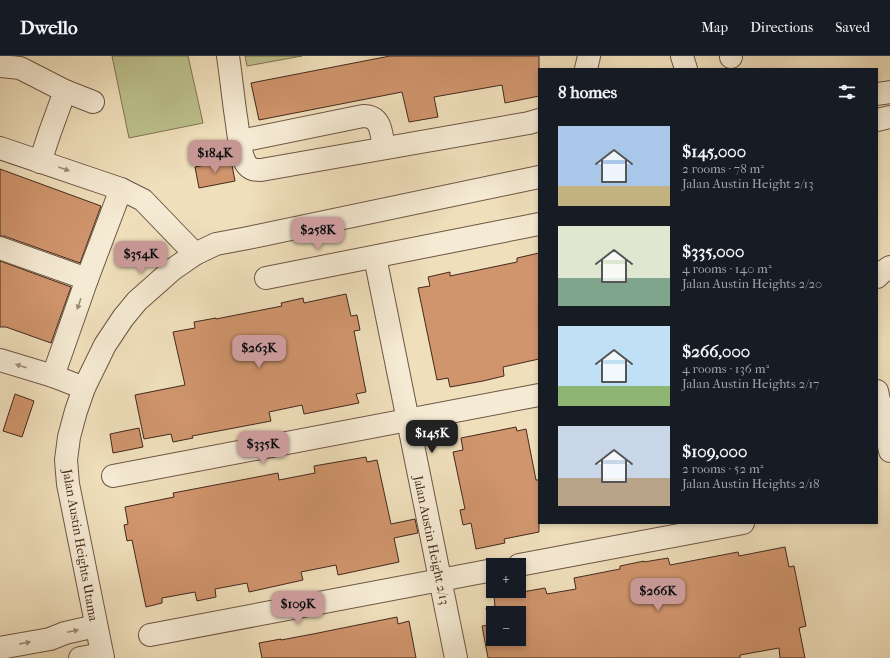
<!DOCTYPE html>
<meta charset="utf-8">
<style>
:root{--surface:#171b24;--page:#20242c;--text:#f1f3f6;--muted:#9ea1a6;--line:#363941;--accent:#c59692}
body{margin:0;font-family:"IM FELL French Canon",serif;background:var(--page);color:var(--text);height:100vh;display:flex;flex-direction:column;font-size:15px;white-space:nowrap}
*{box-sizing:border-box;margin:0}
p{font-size:13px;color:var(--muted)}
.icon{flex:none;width:22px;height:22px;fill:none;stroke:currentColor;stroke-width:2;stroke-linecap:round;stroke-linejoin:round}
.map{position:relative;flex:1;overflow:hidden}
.sheet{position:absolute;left:538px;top:12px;width:340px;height:456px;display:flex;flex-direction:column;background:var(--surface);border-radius:0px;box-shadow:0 2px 6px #0003}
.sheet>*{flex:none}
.buttons{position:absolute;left:486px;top:502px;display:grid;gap:8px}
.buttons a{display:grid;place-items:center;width:40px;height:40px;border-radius:0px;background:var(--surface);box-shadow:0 2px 6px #0003;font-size:20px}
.price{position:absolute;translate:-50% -34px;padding:0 9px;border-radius:8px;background:var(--accent);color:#111;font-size:13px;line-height:26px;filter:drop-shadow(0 1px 2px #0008)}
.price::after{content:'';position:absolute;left:50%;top:24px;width:12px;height:9px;margin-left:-6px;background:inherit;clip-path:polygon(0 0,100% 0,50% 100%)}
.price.on{background:#222;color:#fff}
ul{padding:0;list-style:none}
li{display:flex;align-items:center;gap:12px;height:100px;padding:0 20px}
li span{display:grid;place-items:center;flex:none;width:112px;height:80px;border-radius:0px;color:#555}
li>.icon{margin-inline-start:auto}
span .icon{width:48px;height:48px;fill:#fffc;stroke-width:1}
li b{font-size:17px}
h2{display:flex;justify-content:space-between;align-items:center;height:48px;padding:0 20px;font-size:17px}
header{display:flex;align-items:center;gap:24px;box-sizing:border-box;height:56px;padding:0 20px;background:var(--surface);border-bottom:1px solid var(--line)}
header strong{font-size:19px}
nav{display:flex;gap:22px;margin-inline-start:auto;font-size:14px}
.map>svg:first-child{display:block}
.green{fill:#bcc18d;stroke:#807555}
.building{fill:#d0956d;stroke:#43291d;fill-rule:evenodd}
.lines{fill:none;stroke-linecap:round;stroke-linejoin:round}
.minor-casing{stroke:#6e5644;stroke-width:24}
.minor{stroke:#f5ead3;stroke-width:22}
.oneway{fill:#9c8a78}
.labels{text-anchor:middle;stroke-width:3.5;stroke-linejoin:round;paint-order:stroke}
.street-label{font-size:13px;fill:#43291d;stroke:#f5ead3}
</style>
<header>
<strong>Dwello</strong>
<nav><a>Map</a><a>Directions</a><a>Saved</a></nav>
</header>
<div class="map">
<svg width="890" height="602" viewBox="0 0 890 602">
<rect width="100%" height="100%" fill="#efdfbb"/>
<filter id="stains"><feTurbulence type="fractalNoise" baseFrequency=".005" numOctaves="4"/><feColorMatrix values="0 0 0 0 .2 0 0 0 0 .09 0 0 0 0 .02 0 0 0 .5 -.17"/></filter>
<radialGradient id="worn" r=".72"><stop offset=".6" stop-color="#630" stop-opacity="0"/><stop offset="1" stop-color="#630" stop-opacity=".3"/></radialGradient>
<g class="green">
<path d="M112 0H188L203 67 129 82Z"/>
<path d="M245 0H302L247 10Z"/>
</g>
<g class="building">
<path d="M390 0H539V40L505 47 502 29 434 41 438 61 409 66 402 36 259 64 251 27Z"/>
<path d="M231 104 235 125 199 132 195 111Z"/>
<path d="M0 113 101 150 80 207 4 180H0Z"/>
<path d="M539 197V303L503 311 504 320 483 325 450 331 448 322 437 324 418 232 430 230 428 221 450 216V220L517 206V202Z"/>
<path d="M0 205 71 231 51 287 6 271H0Z"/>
<path d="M346 238 351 260 357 259 360 274 354 275 366 336 356 338 359 347 304 358 302 349 269 356 271 365 192 380 193 382 173 386 171 378 144 383 135 339 185 329 173 276 195 272 194 266 216 262V263L282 250 281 247 303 242 304 247Z"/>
<path d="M15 338 34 345 22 381 3 375Z"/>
<path d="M516 371 517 375 526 373 536 424H539V476L504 483 505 487 476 493 471 467 463 469 460 454 465 453 453 396 463 394 461 382Z"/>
<path d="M139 372 143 391 113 397 110 378Z"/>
<path d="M366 401 367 406 377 404 391 468 415 463 418 477 394 482 399 506 338 519 336 509 301 516 303 524 249 536 247 527 215 533 216 541 197 545 195 536 162 542V547L146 551 132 484 127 485 124 469 128 468 125 451 174 441 173 437 278 417 279 424 315 417 314 410Z"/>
<path d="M785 491 789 511 794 510 806 570 799 572 805 602H780L779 592 740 599V602H488L482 570 490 569 486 552 495 550 494 541 545 532 547 538 576 533 574 522 620 513V510L644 505V506L668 502 670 509 738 496 739 500ZM493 557H519V583H493Z"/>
<path d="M397 561 398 568 409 565 416 602H262L259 587 281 583V584L313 578Z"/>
</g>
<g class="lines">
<g class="minor-casing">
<g id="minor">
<path d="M228 0C231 20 233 41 236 61 238 73 240 101 247 109 251 114 256 114 261 114L529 67 539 64"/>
<path d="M682 0 686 13"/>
<path d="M731 0V1"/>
<path d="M0 10 20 12 65 35 93 46"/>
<path d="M586 13 589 0"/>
<path d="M877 38 890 36"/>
<path d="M877 64 890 61"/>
<path d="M240 85 363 60C382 60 381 77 384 92"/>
<path d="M0 92 121 133 143 144 195 198"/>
<path d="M40 106 50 76 65 35"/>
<path d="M0 192 87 223"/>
<path d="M375 201 456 602"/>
<path d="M877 221 881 217 890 211"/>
<path d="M266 222 539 168"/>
<path d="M0 304 53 320 84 332"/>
<path d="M53 320 87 223 121 133"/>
<path d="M877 335 890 395"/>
<path d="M113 420 539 339"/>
<path d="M519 509 743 467"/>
<path d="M150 579 493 514"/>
<path d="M0 592 50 583 65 577 96 570"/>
<path d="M80 602 102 598"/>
<path d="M103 602 68 428 66 404 69 381 76 355 84 332 105 289 123 262 137 245 172 214 195 198 216 188 248 182 539 121"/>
</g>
</g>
<use href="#minor" class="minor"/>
</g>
<defs><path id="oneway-solid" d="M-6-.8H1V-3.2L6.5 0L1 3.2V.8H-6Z"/></defs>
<g class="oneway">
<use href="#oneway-solid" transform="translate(64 113) rotate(19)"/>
<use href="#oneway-solid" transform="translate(79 248) rotate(109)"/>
<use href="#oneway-solid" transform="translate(21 310) rotate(-163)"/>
<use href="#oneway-solid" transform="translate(73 575) rotate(-12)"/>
<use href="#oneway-solid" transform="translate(25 587) rotate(-10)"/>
</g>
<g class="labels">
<g class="street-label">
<text transform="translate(432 484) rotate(78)" y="5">Jalan Austin Height 2/13</text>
<text transform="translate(81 489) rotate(80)" y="5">Jalan Austin Heights Utama</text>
</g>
</g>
<rect width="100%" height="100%" filter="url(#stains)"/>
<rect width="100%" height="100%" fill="url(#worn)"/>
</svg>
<div class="buttons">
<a>+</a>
<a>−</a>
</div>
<b class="price" style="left:215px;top:118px">$184K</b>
<b class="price" style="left:318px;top:195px">$258K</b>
<b class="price" style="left:141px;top:219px">$354K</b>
<b class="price" style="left:259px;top:313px">$263K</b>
<b class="price on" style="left:432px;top:398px">$145K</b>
<b class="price" style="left:263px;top:409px">$335K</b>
<b class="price" style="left:658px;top:556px">$266K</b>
<b class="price" style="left:298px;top:569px">$109K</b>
<section class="sheet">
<h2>8 homes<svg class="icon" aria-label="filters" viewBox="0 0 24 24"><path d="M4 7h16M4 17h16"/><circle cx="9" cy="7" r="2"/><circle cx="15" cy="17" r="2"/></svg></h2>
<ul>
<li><span style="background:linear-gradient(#a9c7e8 75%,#c2b280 0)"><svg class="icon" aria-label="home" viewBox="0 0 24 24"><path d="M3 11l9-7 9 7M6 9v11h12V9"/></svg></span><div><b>$145,000</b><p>2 rooms · 78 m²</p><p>Jalan Austin Height 2/13</p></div></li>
<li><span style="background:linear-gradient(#dfe7d0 65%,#7fa58c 0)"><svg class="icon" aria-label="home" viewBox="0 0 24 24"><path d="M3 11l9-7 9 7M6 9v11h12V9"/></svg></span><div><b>$335,000</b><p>4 rooms · 140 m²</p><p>Jalan Austin Heights 2/20</p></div></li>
<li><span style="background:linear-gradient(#bfe0f5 75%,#8fb573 0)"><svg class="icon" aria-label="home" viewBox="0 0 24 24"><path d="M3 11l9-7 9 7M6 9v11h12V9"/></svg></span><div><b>$266,000</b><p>4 rooms · 136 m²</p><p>Jalan Austin Heights 2/17</p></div></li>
<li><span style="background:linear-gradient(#c9d6e8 65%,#b9a48a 0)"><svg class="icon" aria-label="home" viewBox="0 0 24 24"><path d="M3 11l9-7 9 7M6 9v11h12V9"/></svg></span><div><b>$109,000</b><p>2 rooms · 52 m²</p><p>Jalan Austin Heights 2/18</p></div></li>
</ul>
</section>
</div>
